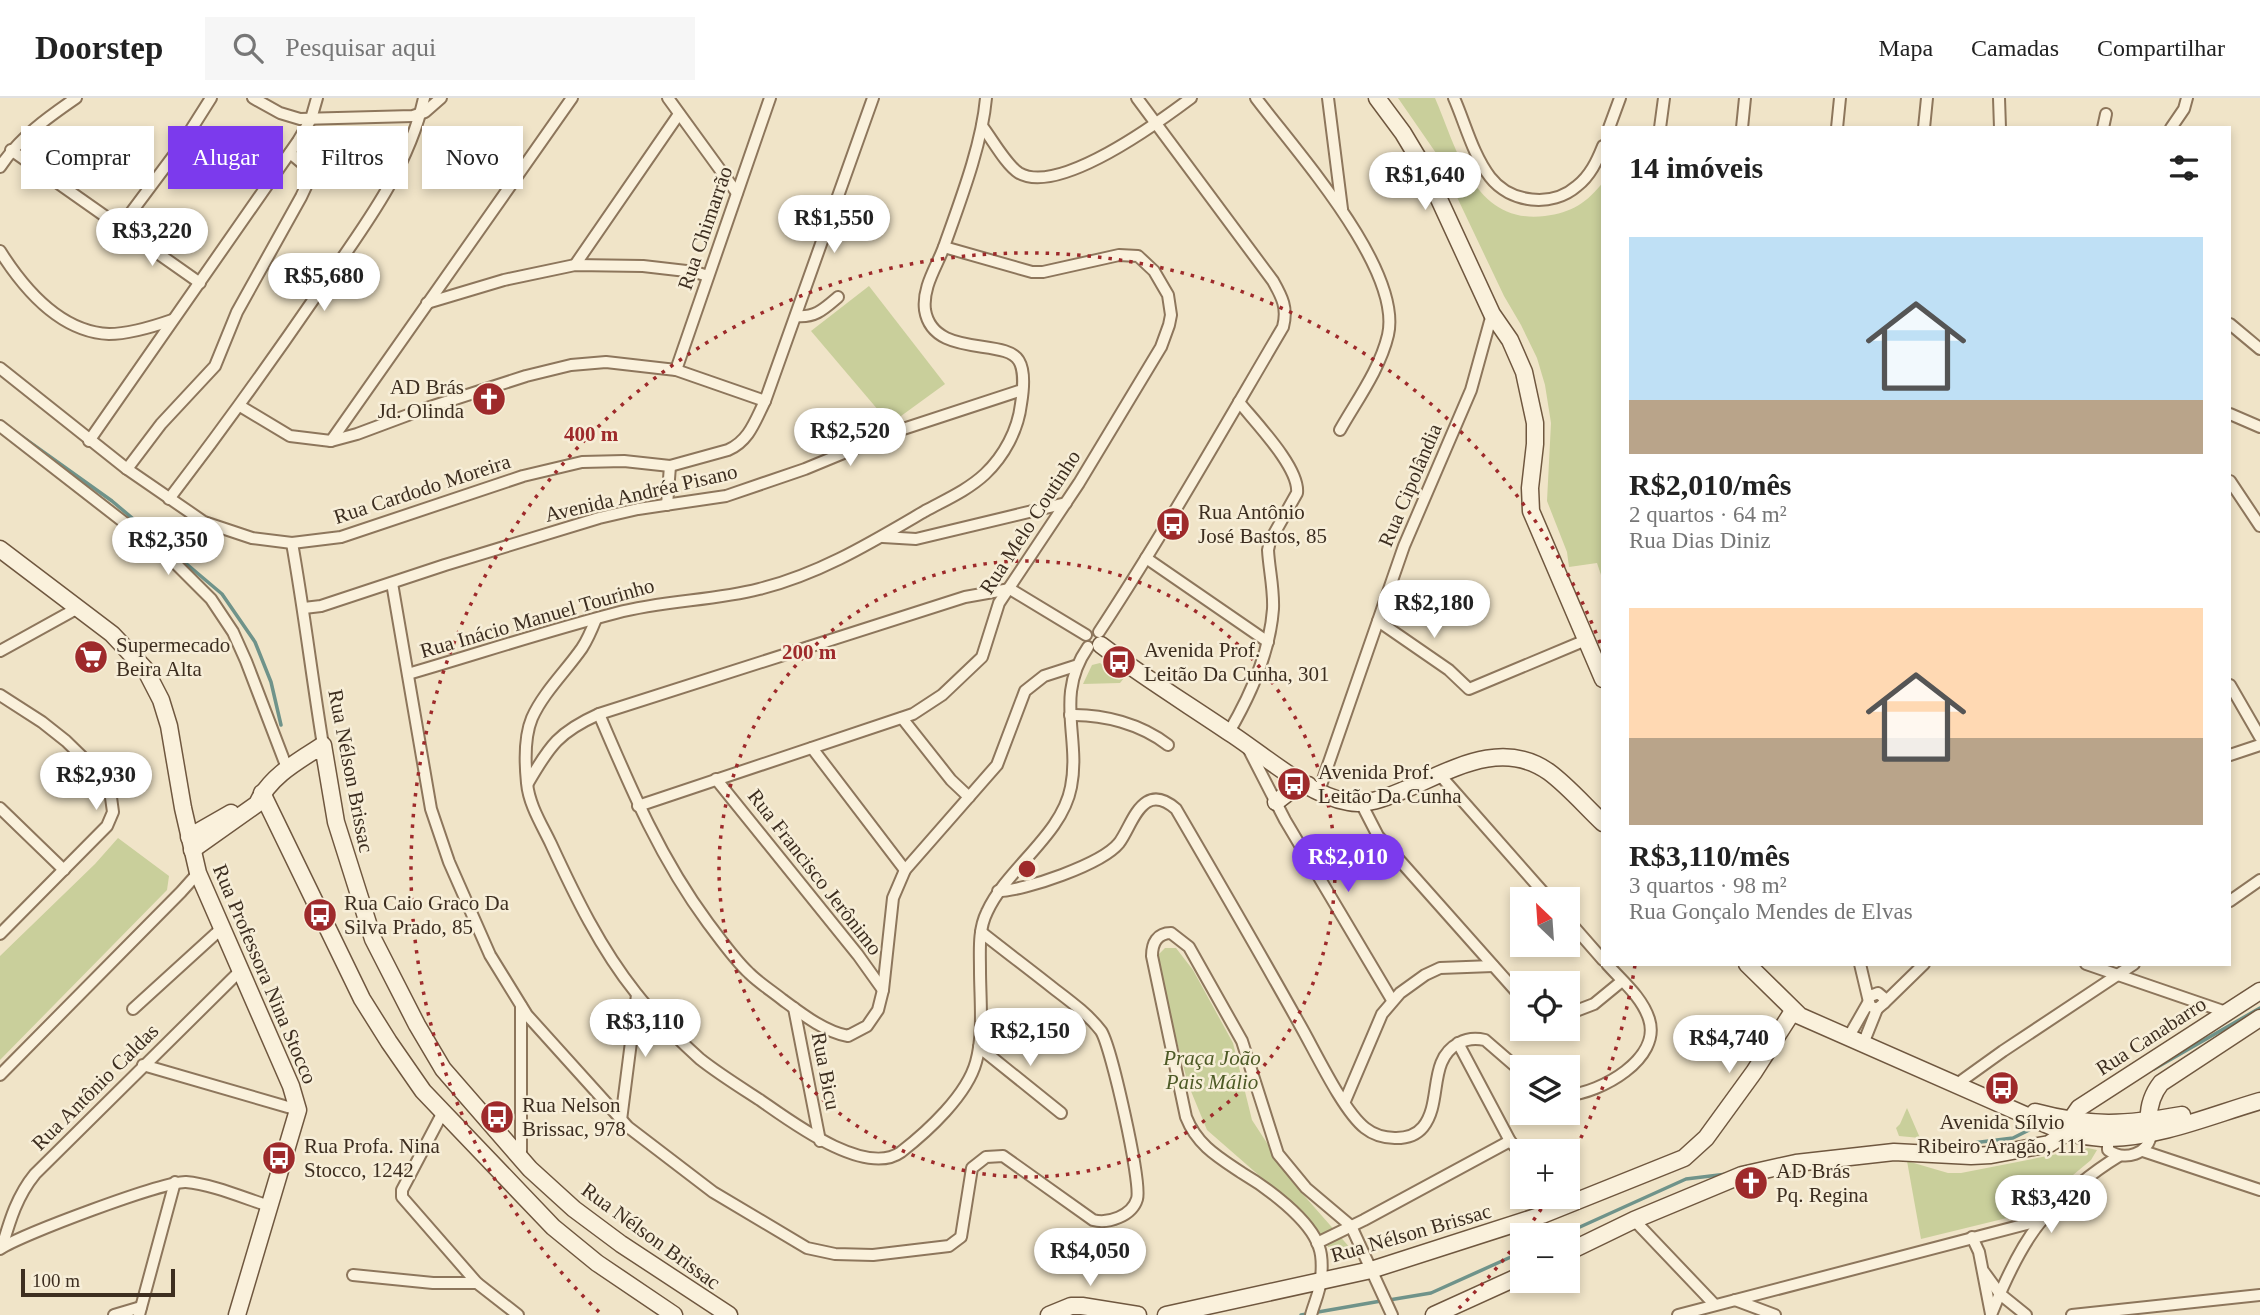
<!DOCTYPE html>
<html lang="pt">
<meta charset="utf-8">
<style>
:root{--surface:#fff;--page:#f6f6f6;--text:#222;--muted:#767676;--line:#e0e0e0;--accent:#7c3aed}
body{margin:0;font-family:Georgia,serif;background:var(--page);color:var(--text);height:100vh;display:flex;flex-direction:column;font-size:26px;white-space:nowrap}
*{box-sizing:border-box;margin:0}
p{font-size:23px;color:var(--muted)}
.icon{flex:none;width:38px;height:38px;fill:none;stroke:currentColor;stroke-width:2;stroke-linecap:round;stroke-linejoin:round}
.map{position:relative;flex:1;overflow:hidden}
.side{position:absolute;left:1601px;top:28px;width:630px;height:840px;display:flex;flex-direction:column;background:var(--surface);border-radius:0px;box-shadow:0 4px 10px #0003}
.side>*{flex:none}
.hud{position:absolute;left:21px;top:28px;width:665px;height:63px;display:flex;gap:14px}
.needle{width:46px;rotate:335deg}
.buttons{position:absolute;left:1510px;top:789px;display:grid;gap:14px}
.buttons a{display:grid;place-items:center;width:70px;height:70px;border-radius:0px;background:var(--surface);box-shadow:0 4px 10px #0003;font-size:35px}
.scale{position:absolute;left:21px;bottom:18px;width:154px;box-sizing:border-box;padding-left:7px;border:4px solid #3d2e20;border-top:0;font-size:19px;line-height:24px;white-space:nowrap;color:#3d2e20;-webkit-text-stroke:5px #f7eed8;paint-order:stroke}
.price{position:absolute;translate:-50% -60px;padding:0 16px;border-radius:24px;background:#fff;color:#222;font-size:23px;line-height:46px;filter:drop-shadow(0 2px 4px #0008)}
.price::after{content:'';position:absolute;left:50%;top:42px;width:21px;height:16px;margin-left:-10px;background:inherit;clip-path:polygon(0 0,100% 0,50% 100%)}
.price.on{background:var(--accent);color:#fff}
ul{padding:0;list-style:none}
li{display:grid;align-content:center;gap:14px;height:371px;padding:0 28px}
li span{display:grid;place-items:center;height:217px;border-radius:0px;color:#555}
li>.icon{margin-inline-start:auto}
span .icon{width:126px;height:126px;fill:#fffc;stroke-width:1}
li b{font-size:30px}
h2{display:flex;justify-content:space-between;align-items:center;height:84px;padding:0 28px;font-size:30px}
.tag{padding:0 24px;border-radius:0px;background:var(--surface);box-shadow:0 4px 10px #0003;font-size:24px;line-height:63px}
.tag.on{background:var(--accent);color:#fff}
header{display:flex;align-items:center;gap:42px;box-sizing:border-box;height:98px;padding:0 35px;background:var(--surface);border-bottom:2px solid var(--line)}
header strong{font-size:33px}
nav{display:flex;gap:38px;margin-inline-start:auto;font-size:24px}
.search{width:490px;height:63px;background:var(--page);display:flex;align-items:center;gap:18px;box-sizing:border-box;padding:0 24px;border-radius:0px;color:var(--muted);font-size:26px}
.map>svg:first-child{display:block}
.green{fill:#c9cf9b}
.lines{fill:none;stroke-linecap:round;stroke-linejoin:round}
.stream{stroke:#6f938a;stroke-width:3.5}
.street-casing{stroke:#8d765c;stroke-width:14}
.secondary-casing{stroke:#6f573f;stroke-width:19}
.street{stroke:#faf1dc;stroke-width:10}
.secondary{stroke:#faf1dc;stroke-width:16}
.ring{fill:none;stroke:#9e2a2b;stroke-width:3.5;stroke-dasharray:3.5 7}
.labels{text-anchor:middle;stroke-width:5;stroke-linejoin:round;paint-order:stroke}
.street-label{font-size:21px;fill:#3d2e20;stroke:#f7eed8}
.poi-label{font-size:21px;fill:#3d2e20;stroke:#f7eed8;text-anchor:start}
.park-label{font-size:21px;font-style:italic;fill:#4d5a26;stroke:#f7eed8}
.centre{fill:#9e2a2b;stroke:#f7eed8;stroke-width:3.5}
.ring-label{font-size:21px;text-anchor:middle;font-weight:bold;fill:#9e2a2b;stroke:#f7eed8;stroke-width:5;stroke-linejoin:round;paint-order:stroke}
</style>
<header>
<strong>Doorstep</strong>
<div class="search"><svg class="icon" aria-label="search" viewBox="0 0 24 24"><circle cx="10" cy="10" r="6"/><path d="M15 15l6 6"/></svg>Pesquisar aqui</div>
<nav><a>Mapa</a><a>Camadas</a><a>Compartilhar</a></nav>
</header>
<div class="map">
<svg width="2260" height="1217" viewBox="0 0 2260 1217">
<rect width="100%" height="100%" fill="#f0e4c8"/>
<g class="green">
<path d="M1398 0H1435C1457 51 1474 127 1545 118 1571 115 1588 104 1603 84V483L1597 465 1569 469 1567 454 1547 403 1551 325 1545 287 1537 260 1521 227 1504 198 1436 55Z"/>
<path d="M869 188 945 286 890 326 811 233Z"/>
<path d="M1100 565 1124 580 1120 585 1083 586 1092 567Z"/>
<path d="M118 740 169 778 167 792 0 962V858L95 766Z"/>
<path d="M1165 850H1176L1193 872 1233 945 1252 1022 1293 1085 1359 1160 1335 1157 1307 1123 1277 1093 1207 1032 1188 986 1155 860Z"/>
<path d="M1907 1010 1920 1040 1899 1038 1896 1030 1900 1026Z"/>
<path d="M2088 1050 2097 1052 2091 1062 2031 1112 2019 1117 1921 1141 1907 1063 1948 1075H1961Z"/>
</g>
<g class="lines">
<g class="stream">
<path d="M0 323 112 403 222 496 255 544 271 584 281 627"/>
<path d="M2154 971 2260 910"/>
<path d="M1940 1049 2013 1040 2037 1028"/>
<path d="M1560 1138 1686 1081 1727 1076"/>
<path d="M1389 1202 1431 1195 1522 1154"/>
<path d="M1301 1217 1381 1203"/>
</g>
<g class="street-casing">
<g id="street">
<path d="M253 0 280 15 300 21 413 18 425 14 441 0"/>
<path d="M668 0 737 95"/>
<path d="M1256 0C1295 52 1403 171 1388 237 1380 271 1357 302 1340 332"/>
<path d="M1328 0 1342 111"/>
<path d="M1454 0C1465 25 1473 57 1490 79 1510 105 1552 110 1577 88 1590 78 1597 63 1603 48"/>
<path d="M1999 0 2000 30"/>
<path d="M982 28C992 41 1006 67 1019 75 1059 98 1159 24 1191 0"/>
<path d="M1609 30 1620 0"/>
<path d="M1660 30 1664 0"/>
<path d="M1742 30 1745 0"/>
<path d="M1837 30 1840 0"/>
<path d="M1924 30 1927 0"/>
<path d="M2103 30 2106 16"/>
<path d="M2171 30 2184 11 2187 0"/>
<path d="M11 52 200 185"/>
<path d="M0 69C20 39 47 20 76 0"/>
<path d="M121 128 180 49 211 0"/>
<path d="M0 153C24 191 60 234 109 236 130 236 152 229 172 222"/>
<path d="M575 167 679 16"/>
<path d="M427 205 504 182 575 167 643 168 695 174 708 178"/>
<path d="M796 218C815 220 824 211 838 199"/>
<path d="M2230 226 2260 251"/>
<path d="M0 270 127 371 204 424 252 440 292 445 341 439 523 378 582 364 624 363 670 368 728 352C749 343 755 323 765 303L873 0"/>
<path d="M676 272 770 0"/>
<path d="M240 308 290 338 331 343 357 336 424 311 526 278 571 267 606 264 676 272 765 303"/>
<path d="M2230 316 2260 329"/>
<path d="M0 328 170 460 211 501 233 534 246 563 287 670"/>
<path d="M89 343 298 43 311 21 317 0"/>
<path d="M331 343 572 0"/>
<path d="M127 371 161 326 215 268 237 214 301 99 309 82 308 70 290 55"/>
<path d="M2230 383 2260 428"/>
<path d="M169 401C221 333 270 265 318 195 360 134 408 73 424 0"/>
<path d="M667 407 670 368"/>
<path d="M883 439 916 441 1066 405"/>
<path d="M292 445C304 512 312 580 323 647"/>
<path d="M1146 460 1268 544"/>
<path d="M392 485 431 711 449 764 490 857 527 917 628 1029 713 1094 807 1150 835 1156 873 1157 949 1148 961 1139 972 1070 986 1059 1003 1058 1093 1122C1108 1126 1132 1118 1137 1101 1142 1085 1111 948 1101 933 1088 916 1070 903 1053 890 1029 871 1005 853 981 834"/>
<path d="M304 510 321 508 445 467 599 420 638 411 726 398 805 371 897 333 1022 292"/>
<path d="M596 521C592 531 588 541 582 550 566 573 543 595 532 620 524 639 525 665 527 685 529 707 542 727 551 746 575 798 600 850 636 895 654 918 678 941 700 961 719 976 740 989 760 1002 789 1022 865 1080 901 1054 928 1033 967 997 976 964 984 936 980 901 980 872 980 853 978 832 987 814 1007 770 1062 737 1071 689 1081 639 1054 598 1088 549"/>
<path d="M1378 523 1449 572 1469 591 1586 542"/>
<path d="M1099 534C1164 435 1223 331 1283 229 1288 210 1282 199 1273 183L1137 0"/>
<path d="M0 553 76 511"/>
<path d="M408 576C477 556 546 533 616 515 664 502 713 503 759 491 820 476 872 444 925 413 945 402 968 392 985 376 1004 358 1018 332 1021 306 1023 294 1025 273 1019 263 1006 239 933 261 925 212 922 188 938 167 945 146 961 101 982 46 986 0"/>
<path d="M2230 587 2260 639"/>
<path d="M0 597 42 624 66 643 109 685 113 714 107 728 0 836"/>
<path d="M599 616C631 691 660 760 708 825 721 842 734 861 749 875 759 885 772 893 783 902 802 916 825 934 848 938L867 928 878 912 883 892 893 800 905 772 997 667 1025 593 1044 578 1075 568"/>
<path d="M1070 617C1103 616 1141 626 1168 647"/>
<path d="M902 620 951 682 969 699"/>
<path d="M1229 634C1250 598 1270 553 1273 511 1274 491 1269 471 1268 452L1270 443 1297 395C1300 370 1255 324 1239 304"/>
<path d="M812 650 905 772"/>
<path d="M1248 650 1285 722 1392 902"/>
<path d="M2230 657 2260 647"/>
<path d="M1439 676 1550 802"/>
<path d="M716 681 858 857 883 892"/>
<path d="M528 685C550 647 559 634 599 616L965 499 1010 491 1086 537"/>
<path d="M1319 693 1404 448 1471 292 1492 216"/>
<path d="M1361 705 1378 738 1522 900"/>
<path d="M638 708 913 616 942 597 982 559 999 505 1079 385 1161 249 1169 227 1171 217 1168 197 1154 173 1138 158 1119 157 1043 174H1032L944 149"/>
<path d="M0 710 64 772"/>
<path d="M998 793C1025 793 1102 766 1119 745 1128 733 1134 712 1147 704 1157 698 1168 704 1176 711 1218 783 1260 855 1300 927 1315 953 1343 1013 1365 1030 1380 1042 1410 1045 1423 1029 1443 1004 1427 962 1459 945 1468 940 1476 940 1485 942L1522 974"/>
<path d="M2230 803 2260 782"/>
<path d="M1568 822 1603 862"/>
<path d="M1860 866 1870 908 1877 911 1884 905V900L1878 895 1868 899"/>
<path d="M2086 866 2226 914"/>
<path d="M1884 905 1924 866"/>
<path d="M794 910 820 1043"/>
<path d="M133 911 222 830"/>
<path d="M1568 916 1594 906 1622 883"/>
<path d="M1848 940 1868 905"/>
<path d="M1458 945 1510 1043 1522 1057"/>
<path d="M1863 946 1877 911"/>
<path d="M979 949 1061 1015"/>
<path d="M143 967 298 1012"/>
<path d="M0 977 181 794 198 775"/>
<path d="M1957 986 2003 953 2134 866"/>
<path d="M1568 997C1600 995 1662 961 1649 921 1642 899 1622 883 1607 866"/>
<path d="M1345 1003 1382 916 1400 895 1425 877 1440 870 1493 868"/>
<path d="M443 1014 402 1092V1099L477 1185 518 1217"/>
<path d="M621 1022 637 897"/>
<path d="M2108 1041V1052C2124 1064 2150 1056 2151 1035"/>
<path d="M2143 1053 2260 1092"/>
<path d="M521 1061V908"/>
<path d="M1568 1091 1581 1102"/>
<path d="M1634 1122 1714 1206"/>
<path d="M1972 1139 1979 1154 1991 1216"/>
<path d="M1317 1145 1364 1122 1510 1043"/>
<path d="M2 1149C10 1122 17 1098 35 1076L240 873"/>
<path d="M0 1151C20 1137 164 1083 186 1084 211 1086 244 1100 269 1108"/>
<path d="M1984 1174 2000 1196 2026 1217"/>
<path d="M353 1177 433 1185H477"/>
<path d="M1735 1202 1775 1217"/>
<path d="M114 1217 141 1209"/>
<path d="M139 1217 175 1084"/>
<path d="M1311 1217C1314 1206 1320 1193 1321 1181 1322 1171 1322 1157 1319 1149 1310 1121 1266 1089 1242 1075 1218 1059 1197 1047 1186 1019L1152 858C1152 845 1157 835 1171 835L1189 849 1242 943 1278 1056 1306 1090 1351 1128 1392 1217"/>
<path d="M1678 1217 2042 1122"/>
<path d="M1991 1217C2003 1187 2022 1145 2043 1121 2065 1097 2091 1075 2119 1058"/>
<path d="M2072 1217 2260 1197"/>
</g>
</g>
<g class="secondary-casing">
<g id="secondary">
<path d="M1377 0 1403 35 1427 75 1492 216 1510 242 1524 274 1535 325V346L1530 390 1531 413 1603 581"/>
<path d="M0 451 112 536 145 571 161 602 169 628 183 710 198 775 291 988 298 1012 237 1217"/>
<path d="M1101 547C1143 579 1189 607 1233 637 1266 659 1309 697 1348 704 1367 708 1387 699 1404 692 1450 673 1501 640 1549 674 1568 688 1585 708 1603 725"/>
<path d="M262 695 362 901 389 944 423 993 553 1129 597 1165 674 1217"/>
<path d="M1276 704 1289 694 1308 687"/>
<path d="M189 739 231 715"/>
<path d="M192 752 257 706C270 678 298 663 323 647L336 724 373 841 417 927 443 971 530 1071 574 1111 621 1146 729 1217"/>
<path d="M1747 866 1800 918 2066 1035C2081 1037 2096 1041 2110 1040 2161 1039 2212 1017 2260 1003"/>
<path d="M2035 1014C2091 1029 2125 1027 2182 1017"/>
<path d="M2150 1032C2147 1016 2150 999 2161 985L2260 920"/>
<path d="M1568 1154 1634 1122 1742 1077 1796 1065 1894 1054 1971 1058 1991 1057 2049 1046 2066 1035 2070 1023 2079 1010 2260 893"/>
<path d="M1049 1217 1071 1208H1082L1138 1217"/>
<path d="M1166 1217 1371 1172 1542 1117 1684 1060 1706 1040 1754 974 1793 913"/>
<path d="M1434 1217 1522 1177"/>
</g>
</g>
<use href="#street" class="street"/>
<use href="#secondary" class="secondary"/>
</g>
<g class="ring">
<circle cx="1027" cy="771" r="308"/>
<path d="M1635 867A616 616 0 0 1 1568 1065M1547 1102A616 616 0 0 1 1455 1214M599 1214A616 616 0 1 1 1602 550"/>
</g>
<defs>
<g id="church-disc" transform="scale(1.75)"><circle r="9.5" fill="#9e2a2b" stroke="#f7eed8"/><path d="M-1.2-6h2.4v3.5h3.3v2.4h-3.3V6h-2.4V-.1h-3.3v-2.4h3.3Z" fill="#fff"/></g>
<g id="bus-disc" transform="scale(1.75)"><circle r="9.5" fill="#9e2a2b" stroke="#f7eed8"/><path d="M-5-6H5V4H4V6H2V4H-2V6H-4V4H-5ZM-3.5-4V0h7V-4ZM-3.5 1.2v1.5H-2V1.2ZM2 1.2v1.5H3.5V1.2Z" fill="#fff"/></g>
<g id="supermarket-disc" transform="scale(1.75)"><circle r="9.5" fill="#9e2a2b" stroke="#f7eed8"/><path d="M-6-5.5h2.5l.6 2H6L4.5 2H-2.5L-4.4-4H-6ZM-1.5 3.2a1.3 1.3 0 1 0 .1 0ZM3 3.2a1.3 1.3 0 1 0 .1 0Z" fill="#fff"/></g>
</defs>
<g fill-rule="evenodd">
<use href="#church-disc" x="489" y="301"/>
<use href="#bus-disc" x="1173" y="426"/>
<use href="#supermarket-disc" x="91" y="559"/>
<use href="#bus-disc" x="1119" y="564"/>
<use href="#bus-disc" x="1294" y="686"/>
<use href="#bus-disc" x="320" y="817"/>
<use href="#bus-disc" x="2002" y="990"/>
<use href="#bus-disc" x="497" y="1019"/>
<use href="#bus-disc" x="279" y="1060"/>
<use href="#church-disc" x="1751" y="1085"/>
</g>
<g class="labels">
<g class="street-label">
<text transform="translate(705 130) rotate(-71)" y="7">Rua Chimarrão</text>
<text transform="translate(1410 387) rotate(-67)" y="7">Rua Cipolândia</text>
<text transform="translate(422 391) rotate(-18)" y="7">Rua Cardodo Moreira</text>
<text transform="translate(641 395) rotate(-13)" y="7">Avenida Andréa Pisano</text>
<text transform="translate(1030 424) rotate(-57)" y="7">Rua Melo Coutinho</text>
<text transform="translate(537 520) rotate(-16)" y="7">Rua Inácio Manuel Tourinho</text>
<text transform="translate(351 673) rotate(79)" y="7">Rua Nélson Brissac</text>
<text transform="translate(815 774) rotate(52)" y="7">Rua Francisco Jerônimo</text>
<text transform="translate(265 876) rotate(67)" y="7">Rua Professora Nina Stocco</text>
<text transform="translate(2151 938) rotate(-33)" y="7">Rua Canabarro</text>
<text transform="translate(826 973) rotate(79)" y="7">Rua Bicu</text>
<text transform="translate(95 989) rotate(-45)" y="7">Rua Antônio Caldas</text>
<text transform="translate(1411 1135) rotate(-16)" y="7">Rua Nélson Brissac</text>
<text transform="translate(651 1138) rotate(36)" y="7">Rua Nélson Brissac</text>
</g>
<g class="poi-label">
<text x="464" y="296" text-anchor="end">AD Brás<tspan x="464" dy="24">Jd. Olinda</tspan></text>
<text x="1198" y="421">Rua Antônio<tspan x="1198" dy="24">José Bastos, 85</tspan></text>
<text x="116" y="554">Supermecado<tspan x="116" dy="24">Beira Alta</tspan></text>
<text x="1144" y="559">Avenida Prof.<tspan x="1144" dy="24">Leitão Da Cunha, 301</tspan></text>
<text x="1318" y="681">Avenida Prof.<tspan x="1318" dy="24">Leitão Da Cunha</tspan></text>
<text x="344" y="812">Rua Caio Graco Da<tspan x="344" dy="24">Silva Prado, 85</tspan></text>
<text x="522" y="1014">Rua Nelson<tspan x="522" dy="24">Brissac, 978</tspan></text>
<text x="2002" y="1031" text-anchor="middle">Avenida Sílvio<tspan x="2002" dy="24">Ribeiro Aragão, 111</tspan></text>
<text x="304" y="1055">Rua Profa. Nina<tspan x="304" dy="24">Stocco, 1242</tspan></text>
<text x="1776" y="1080">AD Brás<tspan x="1776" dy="24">Pq. Regina</tspan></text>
</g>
<g class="park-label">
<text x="1212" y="967">Praça João<tspan x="1212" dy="24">Pais Málio</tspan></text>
</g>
</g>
<circle cx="1027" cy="771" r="10" class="centre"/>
<g class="ring-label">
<text x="591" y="343">400 m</text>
<text x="809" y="561">200 m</text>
</g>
</svg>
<div class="buttons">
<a><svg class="needle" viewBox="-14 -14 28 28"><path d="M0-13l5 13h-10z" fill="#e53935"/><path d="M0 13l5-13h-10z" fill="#767676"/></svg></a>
<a><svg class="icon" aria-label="locate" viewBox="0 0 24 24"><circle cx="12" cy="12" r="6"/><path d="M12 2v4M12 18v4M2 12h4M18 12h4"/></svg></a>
<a><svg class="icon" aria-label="layers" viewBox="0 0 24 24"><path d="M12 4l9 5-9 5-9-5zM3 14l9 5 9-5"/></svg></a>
<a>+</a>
<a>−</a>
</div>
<div class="scale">100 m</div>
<b class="price" style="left:1425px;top:114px">R$1,640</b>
<b class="price" style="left:834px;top:157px">R$1,550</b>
<b class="price" style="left:152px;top:170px">R$3,220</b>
<b class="price" style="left:324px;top:215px">R$5,680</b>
<b class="price" style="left:850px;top:370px">R$2,520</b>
<b class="price" style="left:168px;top:479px">R$2,350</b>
<b class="price" style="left:1434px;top:542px">R$2,180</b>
<b class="price" style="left:96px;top:714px">R$2,930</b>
<b class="price on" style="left:1348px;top:796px">R$2,010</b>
<b class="price" style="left:645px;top:961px">R$3,110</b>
<b class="price" style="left:1030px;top:970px">R$2,150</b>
<b class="price" style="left:1729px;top:977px">R$4,740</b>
<b class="price" style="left:2051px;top:1137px">R$3,420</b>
<b class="price" style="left:1090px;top:1190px">R$4,050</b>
<div class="hud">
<a class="tag">Comprar</a>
<a class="tag on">Alugar</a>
<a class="tag">Filtros</a>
<a class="tag">Novo</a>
</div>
<section class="side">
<h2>14 imóveis<svg class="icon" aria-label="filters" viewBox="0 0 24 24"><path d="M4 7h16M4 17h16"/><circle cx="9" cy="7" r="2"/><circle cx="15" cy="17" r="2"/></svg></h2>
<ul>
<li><span style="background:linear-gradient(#bfe0f5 75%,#b9a48a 0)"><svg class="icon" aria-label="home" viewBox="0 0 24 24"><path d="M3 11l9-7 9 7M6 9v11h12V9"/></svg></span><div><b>R$2,010/mês</b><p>2 quartos · 64 m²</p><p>Rua Dias Diniz</p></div></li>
<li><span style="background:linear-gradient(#ffd9b3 60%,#b9a48a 0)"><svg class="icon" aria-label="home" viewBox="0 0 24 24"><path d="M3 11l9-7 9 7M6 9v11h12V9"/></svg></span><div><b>R$3,110/mês</b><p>3 quartos · 98 m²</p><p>Rua Gonçalo Mendes de Elvas</p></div></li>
</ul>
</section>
</div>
